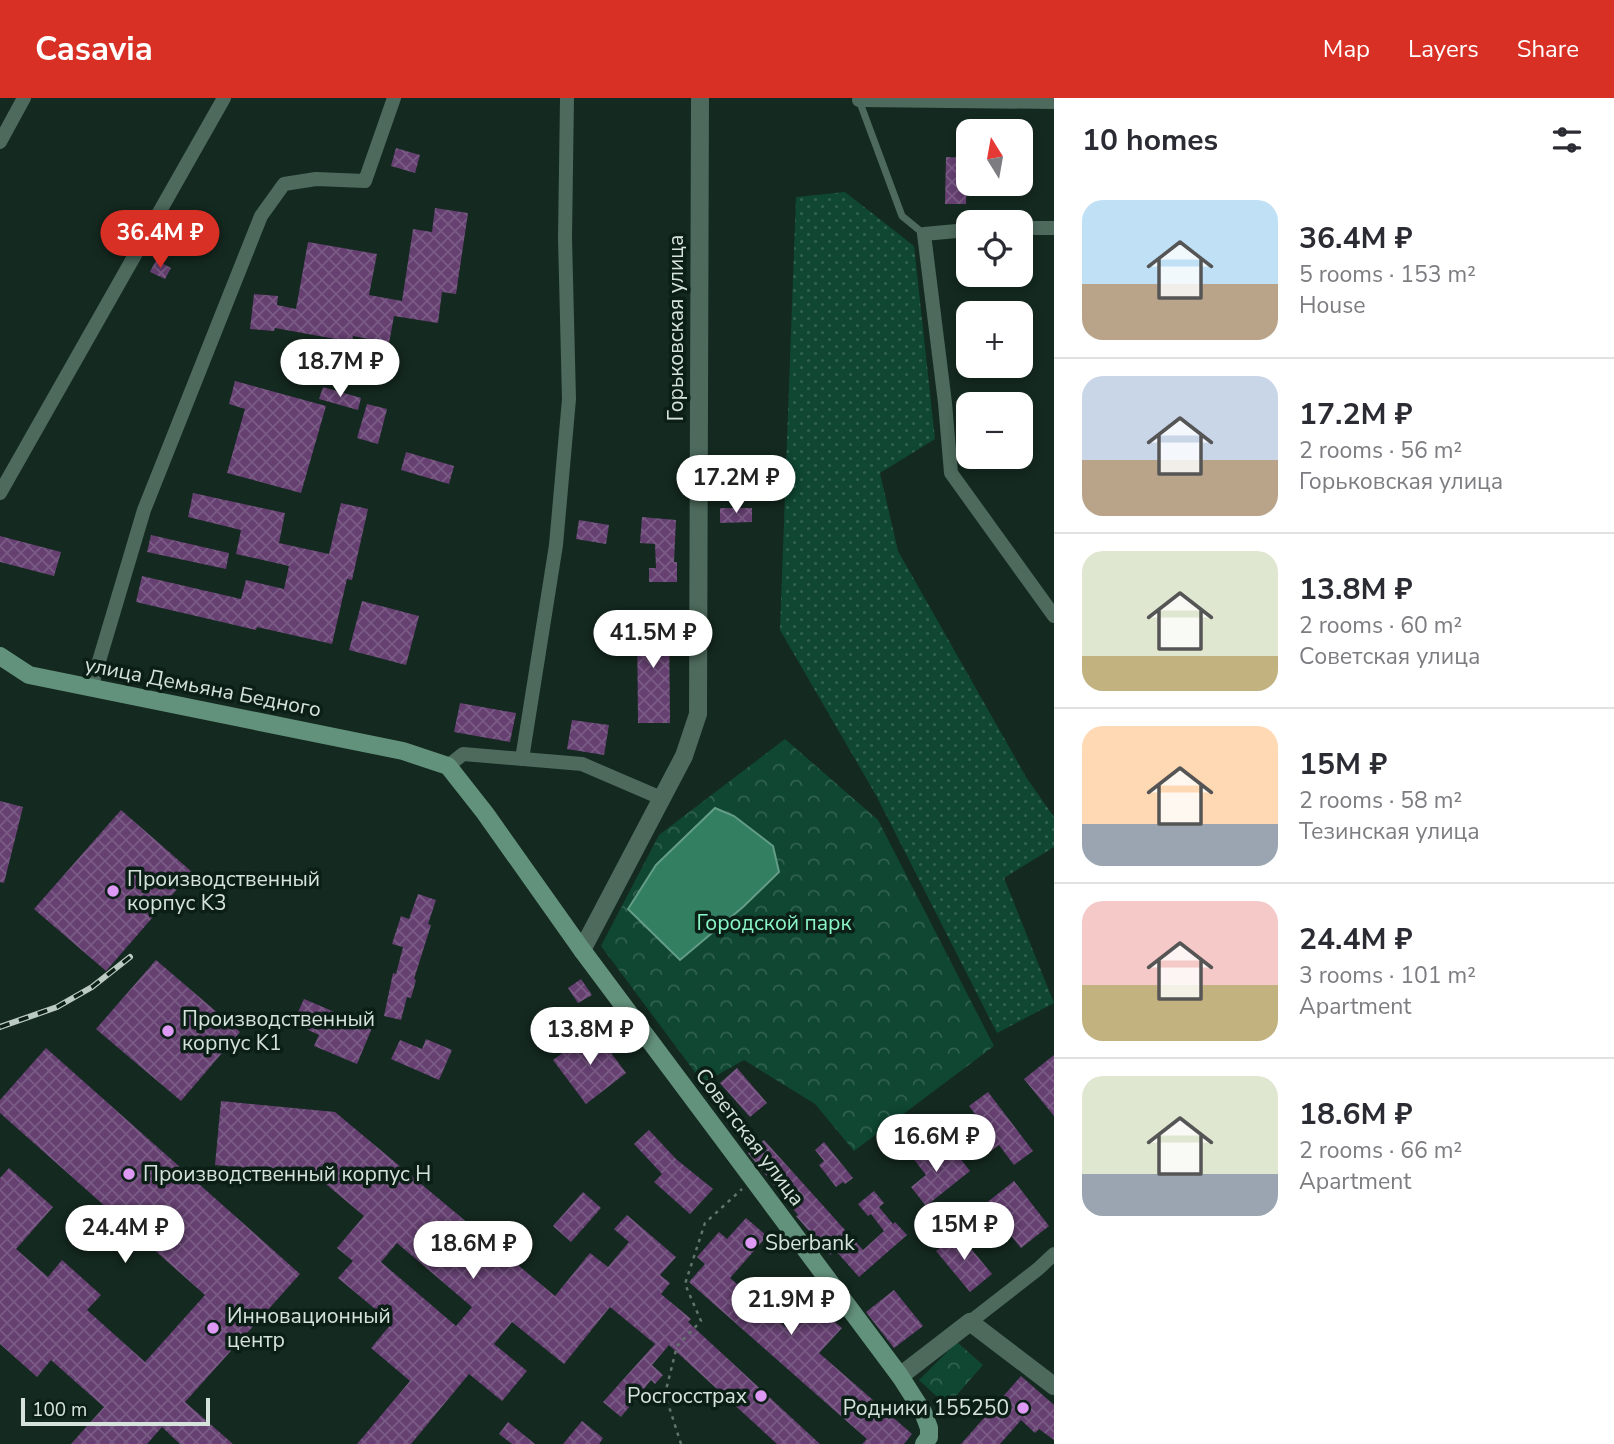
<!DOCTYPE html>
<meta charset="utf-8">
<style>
:root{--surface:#fff;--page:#f7f7f7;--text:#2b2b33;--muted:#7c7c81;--line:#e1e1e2;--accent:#d93025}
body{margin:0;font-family:"Nunito Sans",sans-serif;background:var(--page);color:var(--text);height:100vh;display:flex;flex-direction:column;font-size:26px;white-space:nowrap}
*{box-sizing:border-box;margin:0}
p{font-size:23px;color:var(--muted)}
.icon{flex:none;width:38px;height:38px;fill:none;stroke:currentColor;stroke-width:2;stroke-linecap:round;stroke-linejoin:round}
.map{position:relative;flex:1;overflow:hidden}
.panel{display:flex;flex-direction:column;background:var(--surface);width:560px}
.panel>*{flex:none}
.needle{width:46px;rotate:349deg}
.buttons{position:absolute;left:956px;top:21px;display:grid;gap:14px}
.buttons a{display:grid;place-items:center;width:77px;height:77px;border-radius:14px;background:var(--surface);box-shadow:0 4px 10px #0003;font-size:35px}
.scale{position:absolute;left:21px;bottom:18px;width:189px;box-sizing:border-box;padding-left:7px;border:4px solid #d6e3dd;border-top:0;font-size:19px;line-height:24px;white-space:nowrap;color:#d6e3dd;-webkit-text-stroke:5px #0b1f16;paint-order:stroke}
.price{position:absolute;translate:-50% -60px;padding:0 16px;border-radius:24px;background:#fff;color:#222;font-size:23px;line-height:46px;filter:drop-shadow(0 2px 4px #0008)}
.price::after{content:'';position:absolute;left:50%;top:42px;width:21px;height:16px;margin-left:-10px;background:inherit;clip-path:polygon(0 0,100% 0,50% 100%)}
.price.on{background:var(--accent);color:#fff}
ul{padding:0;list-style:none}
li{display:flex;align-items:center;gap:21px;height:175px;padding:0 28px}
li+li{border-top:2px solid var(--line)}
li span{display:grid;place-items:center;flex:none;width:196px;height:140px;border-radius:21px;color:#555}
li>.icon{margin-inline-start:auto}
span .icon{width:84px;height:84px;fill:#fffc;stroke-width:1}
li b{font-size:30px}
h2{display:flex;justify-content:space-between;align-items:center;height:84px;padding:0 28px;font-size:30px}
header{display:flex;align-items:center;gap:42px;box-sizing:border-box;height:98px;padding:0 35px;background:var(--accent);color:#fff}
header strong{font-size:33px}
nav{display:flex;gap:38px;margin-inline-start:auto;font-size:24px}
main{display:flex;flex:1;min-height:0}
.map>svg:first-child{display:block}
.park{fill:url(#park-crowns)}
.garden{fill:url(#garden-dots)}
.water{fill:#337f61;stroke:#649d86;stroke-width:2}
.building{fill:url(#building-cross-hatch);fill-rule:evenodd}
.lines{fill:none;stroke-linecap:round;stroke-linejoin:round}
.path{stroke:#63746d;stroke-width:2.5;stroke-dasharray:3.5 5;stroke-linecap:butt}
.service{stroke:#4d6a5c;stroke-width:7}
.minor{stroke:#4d6a5c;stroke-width:14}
.tertiary{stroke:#4d6a5c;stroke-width:18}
.secondary{stroke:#63927c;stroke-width:18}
.rail-casing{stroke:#bccac4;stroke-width:6}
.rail{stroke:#0b1f16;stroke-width:3.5;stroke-dasharray:10;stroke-linecap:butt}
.poi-dot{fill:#dd99f3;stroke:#0b1f16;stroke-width:2.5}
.labels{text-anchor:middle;stroke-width:7;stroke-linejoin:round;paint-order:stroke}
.street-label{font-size:21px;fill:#d6e3dd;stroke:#0b1f16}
.poi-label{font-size:21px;fill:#d6e3dd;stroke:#0b1f16;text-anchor:start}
.park-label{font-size:21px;fill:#8bf6c8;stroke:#0b1f16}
</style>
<header>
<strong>Casavia</strong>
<nav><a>Map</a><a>Layers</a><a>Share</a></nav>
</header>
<main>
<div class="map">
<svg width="1054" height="1346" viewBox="0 0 1054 1346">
<defs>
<pattern id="park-crowns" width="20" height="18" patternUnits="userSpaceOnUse" patternTransform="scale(1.75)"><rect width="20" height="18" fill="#0f4733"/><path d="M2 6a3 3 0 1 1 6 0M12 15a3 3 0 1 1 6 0" fill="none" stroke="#316150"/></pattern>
<pattern id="garden-dots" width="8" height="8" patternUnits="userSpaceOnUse" patternTransform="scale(1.75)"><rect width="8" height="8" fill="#0f4733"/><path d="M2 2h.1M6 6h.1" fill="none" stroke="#316150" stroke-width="1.8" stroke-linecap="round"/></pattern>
<pattern id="building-cross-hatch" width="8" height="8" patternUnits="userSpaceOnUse" patternTransform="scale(1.75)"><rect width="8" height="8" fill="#654071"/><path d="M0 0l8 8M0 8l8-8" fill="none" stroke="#7a5b85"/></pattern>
</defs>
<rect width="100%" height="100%" fill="#142920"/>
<g class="park">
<path d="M785 641 878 722 994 948 854 1053 815 1006 744 962 703 985 601 848 659 737Z"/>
<path d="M957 1244 983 1267 947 1308 919 1282Z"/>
</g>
<path class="garden" d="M845 94 914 148 935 341 880 375 898 453 1026 679 1054 719V749L1004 780 1054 905 997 935 877 699 780 532 796 99Z"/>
<path class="water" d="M715 710 734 718 773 748 779 774 743 809 680 862 628 811 656 767Z"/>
<g class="building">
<path d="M396 50 420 57 415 75 391 68Z"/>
<path d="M946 59 967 60 966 106H945Z"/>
<path d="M435 110 468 115 456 196 442 194 438 225 394 218 389 245 353 238 352 244 275 230 274 233 250 231 254 196 278 198 277 207 296 211 308 144 377 156 369 197 402 203 413 131 432 134Z"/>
<path d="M156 162 171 170 165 181 150 174Z"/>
<path d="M294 255 317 259 315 271 292 268Z"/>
<path d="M235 283 326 308 301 395 227 375 245 311 229 306Z"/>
<path d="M323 289 361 300 358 312 319 301Z"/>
<path d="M367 306 387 311 378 346 357 340Z"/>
<path d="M406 354 454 368 449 386 401 372Z"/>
<path d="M193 395 285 415 279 445 329 456 341 405 368 411 352 482 347 481 332 546 257 529 256 532 136 504 142 478 241 501 246 482 284 491 289 468 236 456 241 432 188 419Z"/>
<path d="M720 410H752V424L720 425Z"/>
<path d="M642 419 676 422 674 464H677V484H649V470H656L655 446 640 445Z"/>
<path d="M579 422 609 427 606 446 576 441Z"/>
<path d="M151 437 229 455 226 471 147 454Z"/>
<path d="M0 438 61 454 54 478 0 464Z"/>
<path d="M362 503 419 518 406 567 349 552Z"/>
<path d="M637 520H669L670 625H638Z"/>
<path d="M460 605 516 615 510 644 454 634Z"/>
<path d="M572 622 609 627 604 657 567 651Z"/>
<path d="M0 703 23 709 4 785 0 784Z"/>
<path d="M121 712 192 774 106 873 34 811Z"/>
<path d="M418 796 436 802 428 826 431 827 414 881 416 882 411 900 407 899 401 922 384 918 393 875 396 876 403 849 392 846 401 818 409 821Z"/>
<path d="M156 862 240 934 181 1003 96 931Z"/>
<path d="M581 881 592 897 578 905 568 890Z"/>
<path d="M304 901 372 930 357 966 314 948 319 937 293 925Z"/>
<path d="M594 932 626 975 586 1006 553 962Z"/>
<path d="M426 941 452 952 439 982 391 961 400 942 422 951Z"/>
<path d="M46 950 300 1176 185 1304 233 1346H180L162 1329 147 1346H71L104 1309 51 1262 37 1279 0 1246V1080L9 1070 53 1109 16 1151 48 1179 62 1162 101 1197 87 1212 145 1264 205 1197 0 1015V1002Z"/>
<path d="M1054 957V1018L1024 981Z"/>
<path d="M737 970 767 1005 750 1019 720 985Z"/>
<path d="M988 994 1033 1053 1014 1067 999 1047 987 1056 977 1042 988 1033 969 1008Z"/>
<path d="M221 1003 335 1014 555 1198 590 1155 608 1169 629 1144 614 1131 627 1117 676 1159 660 1177 670 1185 661 1196 691 1221 688 1224 820 1346H777L669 1247 652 1267 663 1277 655 1286 651 1282 621 1319 603 1304 655 1246 610 1209 564 1266 512 1224 494 1246 527 1273 502 1303 469 1276 411 1346H357L410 1283 371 1250 392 1225 338 1180 353 1163 337 1150 364 1118 314 1076 215 1067ZM397 1145 472 1209 456 1228 381 1164Z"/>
<path d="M649 1032 676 1061 713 1091 690 1116 654 1084 662 1076 634 1046Z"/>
<path d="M764 1042 863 1152 884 1133 871 1116 868 1118 858 1106 874 1093 884 1105 879 1109 893 1126 895 1124 907 1137 859 1179 835 1152 830 1157 796 1118 798 1117 748 1055Z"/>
<path d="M824 1044 853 1080 845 1086 843 1084 836 1089 819 1067 824 1063 815 1052Z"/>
<path d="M922 1045 939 1066 955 1054 970 1073 926 1108 911 1089 926 1077 909 1055Z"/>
<path d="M1014 1083 1049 1128 1021 1150 985 1106Z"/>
<path d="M583 1094 601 1110 571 1144 553 1128Z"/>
<path d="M746 1120 767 1138 730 1180 791 1234 815 1207 842 1230 819 1255 912 1336 904 1346H862L867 1341 689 1184 705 1166 697 1159 719 1134 727 1141Z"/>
<path d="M958 1135 992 1176 970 1194 936 1153Z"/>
<path d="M894 1192 923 1228 894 1250 866 1214Z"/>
<path d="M1021 1278 1054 1307V1342L1039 1331 1035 1335 1021 1322 1000 1346H961Z"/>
<path d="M582 1323 603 1340 599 1346H563Z"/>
<path d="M508 1324 535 1346H512L499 1336Z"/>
</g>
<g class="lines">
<path class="path" d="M681 1346 665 1296 677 1248 701 1223 685 1186 705 1125 742 1091"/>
<path class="service" d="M859 2 902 118 924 136"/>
<g class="minor">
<path d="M859 2 1054 4"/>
<path d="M0 44 24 0"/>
<path d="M1020 130H1054"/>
<path d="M968 132 924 136 945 305 951 375 1054 518"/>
<path d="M0 395 224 0"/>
<path d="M91 590 144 412 261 118 284 86 316 81 365 83 394 0"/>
<path d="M522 661 556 447 569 301 565 140 567 0"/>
<path d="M448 668 463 656 582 666 661 700"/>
<path d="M970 1224 1038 1171 1054 1156"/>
</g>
<g class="tertiary">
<path d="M582 852 684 658 698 616 700 0"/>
<path d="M900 1278 970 1224 1054 1288"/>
</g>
<path class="secondary" d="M0 558 29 577 403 653 448 668 485 715 582 852 900 1278 923 1314 929 1330V1339L924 1346"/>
<g class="rail-casing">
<path id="rail" d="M0 929 57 909 92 889 130 859"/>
</g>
<use href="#rail" class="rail"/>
</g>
<g class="poi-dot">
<circle cx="113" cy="793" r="7"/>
<circle cx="168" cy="933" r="7"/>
<circle cx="129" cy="1076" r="7"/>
<circle cx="751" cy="1145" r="7"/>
<circle cx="213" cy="1230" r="7"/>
<circle cx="761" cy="1298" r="7"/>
<circle cx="1023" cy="1310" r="7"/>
</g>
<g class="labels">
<g class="street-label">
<text transform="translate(676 230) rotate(-90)" y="7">Горьковская улица</text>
<text transform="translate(203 589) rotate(11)" y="7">улица Демьяна Бедного</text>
<text transform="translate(750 1039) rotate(53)" y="7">Советская улица</text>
</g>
<g class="poi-label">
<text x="127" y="788">Производственный<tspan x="127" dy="24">корпус K3</tspan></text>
<text x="182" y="928">Производственный<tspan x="182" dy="24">корпус K1</tspan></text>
<text x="143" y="1083">Производственный корпус H</text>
<text x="765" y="1152">Sberbank</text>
<text x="227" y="1225">Инновационный<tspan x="227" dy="24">центр</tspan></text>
<text x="747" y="1305" text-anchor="end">Росгосстрах</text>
<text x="1009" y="1317" text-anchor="end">Родники 155250</text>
</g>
<g class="park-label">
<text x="774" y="832">Городской парк</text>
</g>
</g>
</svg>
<div class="buttons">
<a><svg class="needle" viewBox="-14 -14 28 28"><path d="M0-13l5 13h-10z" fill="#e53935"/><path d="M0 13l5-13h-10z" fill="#7c7c81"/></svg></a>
<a><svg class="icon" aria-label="locate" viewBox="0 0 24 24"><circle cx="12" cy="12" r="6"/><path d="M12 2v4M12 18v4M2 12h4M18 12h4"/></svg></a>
<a>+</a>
<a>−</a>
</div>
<div class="scale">100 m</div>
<b class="price on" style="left:160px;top:172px">36.4M ₽</b>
<b class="price" style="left:340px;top:301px">18.7M ₽</b>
<b class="price" style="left:736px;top:417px">17.2M ₽</b>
<b class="price" style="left:653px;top:572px">41.5M ₽</b>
<b class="price" style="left:590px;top:969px">13.8M ₽</b>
<b class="price" style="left:936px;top:1076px">16.6M ₽</b>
<b class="price" style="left:964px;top:1164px">15M ₽</b>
<b class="price" style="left:125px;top:1167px">24.4M ₽</b>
<b class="price" style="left:473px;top:1183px">18.6M ₽</b>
<b class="price" style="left:791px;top:1239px">21.9M ₽</b>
</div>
<section class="panel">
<h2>10 homes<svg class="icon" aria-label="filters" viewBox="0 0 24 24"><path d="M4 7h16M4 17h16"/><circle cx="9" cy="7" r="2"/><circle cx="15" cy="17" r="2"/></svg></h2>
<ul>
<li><span style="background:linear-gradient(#bfe0f5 60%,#b9a48a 0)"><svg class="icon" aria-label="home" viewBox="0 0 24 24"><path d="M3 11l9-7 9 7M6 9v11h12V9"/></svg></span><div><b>36.4M ₽</b><p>5 rooms · 153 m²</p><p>House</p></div></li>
<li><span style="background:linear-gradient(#c9d6e8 60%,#b9a48a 0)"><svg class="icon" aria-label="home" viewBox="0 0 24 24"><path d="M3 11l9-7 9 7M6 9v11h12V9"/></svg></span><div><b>17.2M ₽</b><p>2 rooms · 56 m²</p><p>Горьковская улица</p></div></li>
<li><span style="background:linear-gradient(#dfe7d0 75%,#c2b280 0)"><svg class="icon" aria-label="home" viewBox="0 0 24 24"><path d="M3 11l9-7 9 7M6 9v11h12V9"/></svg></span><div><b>13.8M ₽</b><p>2 rooms · 60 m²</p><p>Советская улица</p></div></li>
<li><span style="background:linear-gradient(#ffd9b3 70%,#9aa5b1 0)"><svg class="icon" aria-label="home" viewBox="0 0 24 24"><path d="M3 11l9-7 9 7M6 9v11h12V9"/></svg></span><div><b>15M ₽</b><p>2 rooms · 58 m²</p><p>Тезинская улица</p></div></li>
<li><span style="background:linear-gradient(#f6c9c9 60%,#c2b280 0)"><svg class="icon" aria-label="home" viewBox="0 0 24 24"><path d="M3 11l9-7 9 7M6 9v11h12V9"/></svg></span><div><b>24.4M ₽</b><p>3 rooms · 101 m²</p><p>Apartment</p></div></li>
<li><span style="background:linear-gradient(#dfe7d0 70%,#9aa5b1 0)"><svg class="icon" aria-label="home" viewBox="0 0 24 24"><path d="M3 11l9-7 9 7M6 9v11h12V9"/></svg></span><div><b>18.6M ₽</b><p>2 rooms · 66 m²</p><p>Apartment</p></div></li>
</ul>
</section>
</main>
